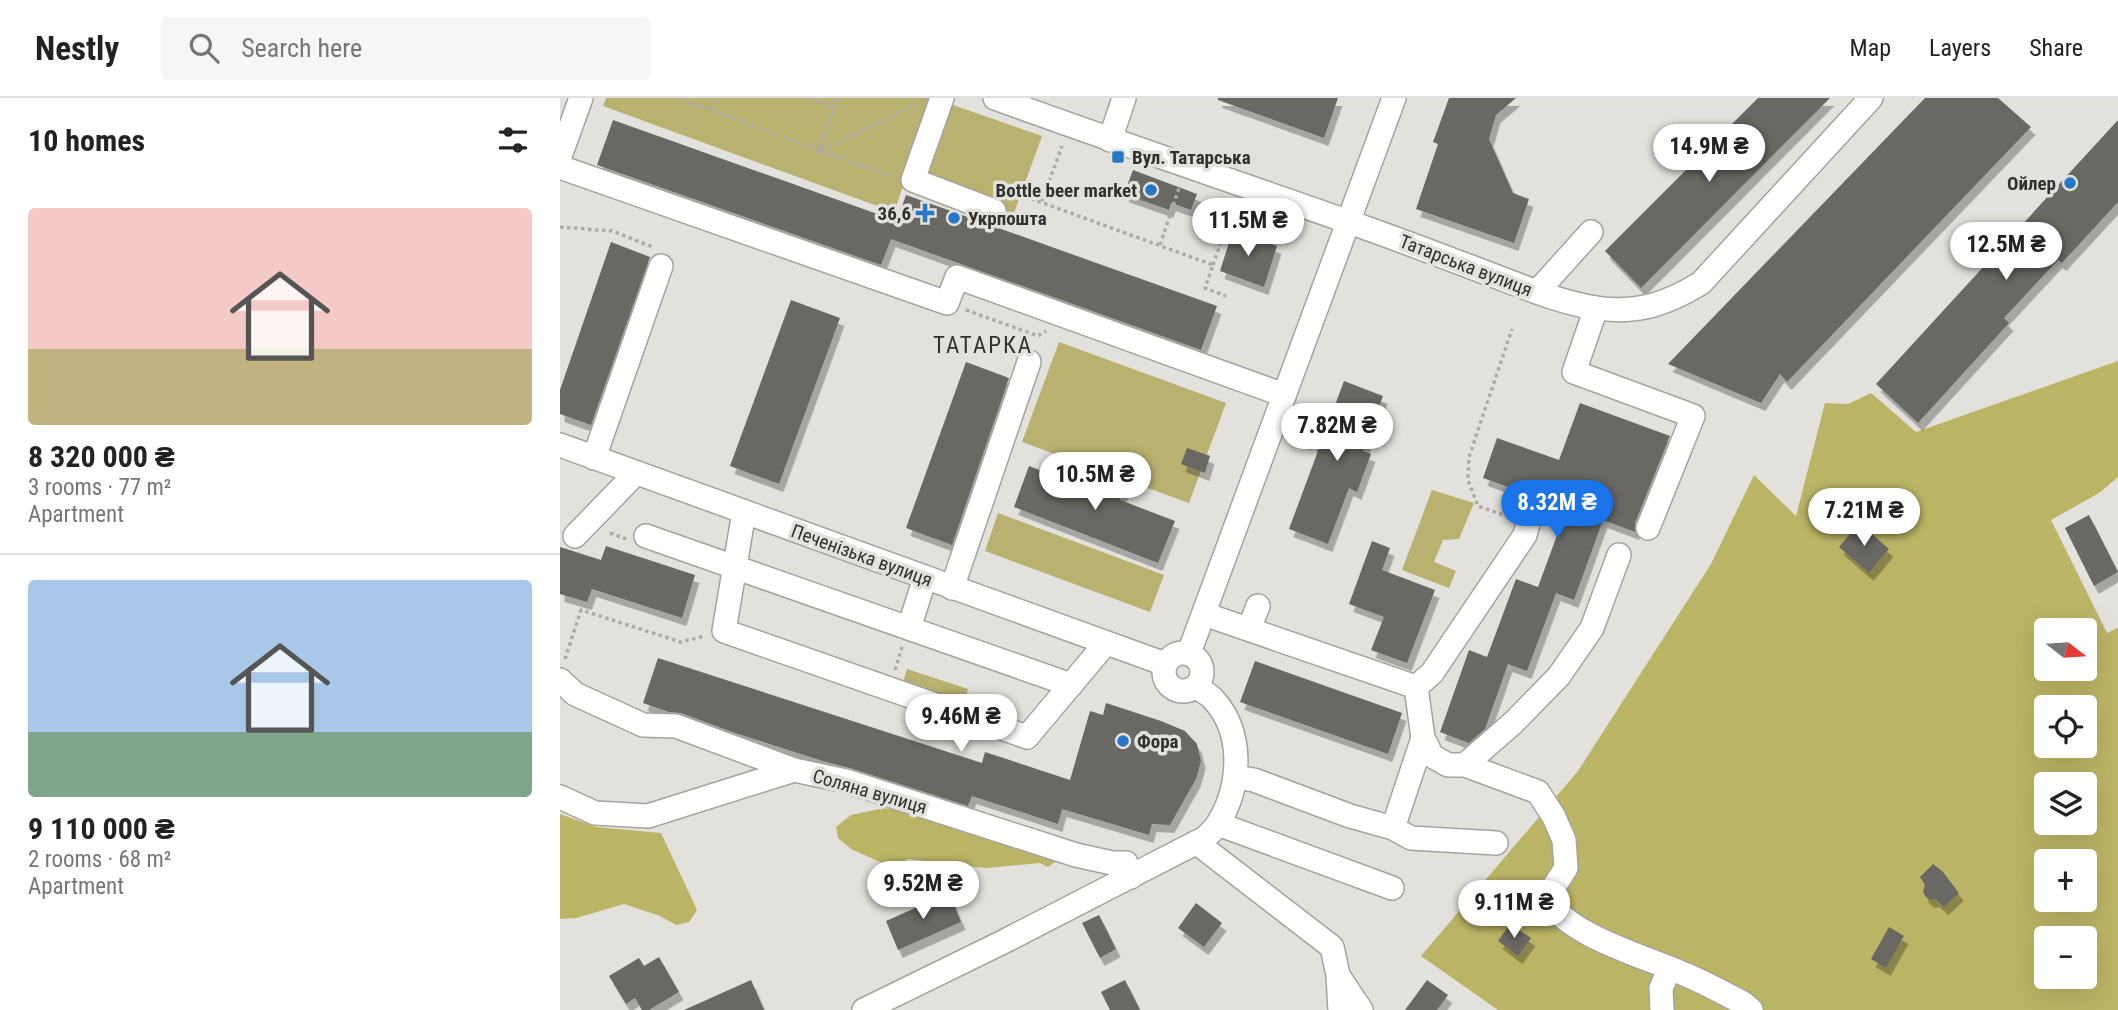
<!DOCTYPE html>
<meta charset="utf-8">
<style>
:root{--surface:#fff;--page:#f6f6f6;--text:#222;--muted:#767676;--line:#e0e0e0;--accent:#1a73e8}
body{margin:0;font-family:"Roboto Condensed",sans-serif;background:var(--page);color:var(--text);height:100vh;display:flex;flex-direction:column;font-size:26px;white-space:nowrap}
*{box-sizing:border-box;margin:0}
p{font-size:23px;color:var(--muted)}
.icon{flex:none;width:38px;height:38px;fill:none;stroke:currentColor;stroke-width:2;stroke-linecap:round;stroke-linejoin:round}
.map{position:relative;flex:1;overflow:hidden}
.details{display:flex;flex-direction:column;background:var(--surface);width:560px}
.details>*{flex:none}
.needle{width:46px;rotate:107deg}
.controls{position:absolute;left:1474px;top:520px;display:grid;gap:14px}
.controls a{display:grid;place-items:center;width:63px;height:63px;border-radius:7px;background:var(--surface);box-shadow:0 7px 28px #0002;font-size:35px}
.price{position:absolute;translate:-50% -60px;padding:0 16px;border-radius:24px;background:#fff;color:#222;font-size:23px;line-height:46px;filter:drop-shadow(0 2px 4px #0008)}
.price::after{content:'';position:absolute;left:50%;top:42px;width:21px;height:16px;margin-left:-10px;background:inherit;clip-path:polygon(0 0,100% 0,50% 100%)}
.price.selected{background:var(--accent);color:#fff}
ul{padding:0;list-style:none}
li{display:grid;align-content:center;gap:14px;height:371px;padding:0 28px}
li+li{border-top:2px solid var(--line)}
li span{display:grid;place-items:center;height:217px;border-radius:7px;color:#555}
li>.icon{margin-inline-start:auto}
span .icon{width:126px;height:126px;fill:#fffc;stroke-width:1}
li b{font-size:30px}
h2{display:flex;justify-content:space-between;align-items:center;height:84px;padding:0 28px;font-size:30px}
header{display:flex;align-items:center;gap:42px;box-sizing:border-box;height:98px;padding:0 35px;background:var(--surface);border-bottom:2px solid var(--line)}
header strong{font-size:33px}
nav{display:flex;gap:38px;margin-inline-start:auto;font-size:24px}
.search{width:490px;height:63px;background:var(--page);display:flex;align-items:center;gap:18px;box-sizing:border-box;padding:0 24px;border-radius:7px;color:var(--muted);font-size:26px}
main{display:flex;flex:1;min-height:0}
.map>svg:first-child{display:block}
.green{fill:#b8b16f}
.forest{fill:#bcb465;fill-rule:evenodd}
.building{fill:#696863;filter:url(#shadow)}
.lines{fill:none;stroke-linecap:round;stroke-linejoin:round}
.minor-casing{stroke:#a4a49e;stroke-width:26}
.path{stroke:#acaba7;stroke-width:3.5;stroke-dasharray:3.5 3.5;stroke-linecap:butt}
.minor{stroke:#fff;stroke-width:23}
.poi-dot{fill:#2777c6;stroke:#e2e1db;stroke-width:2.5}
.labels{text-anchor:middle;stroke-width:7;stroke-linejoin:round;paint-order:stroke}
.poi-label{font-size:19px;font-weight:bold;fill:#31312f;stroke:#e2e1db;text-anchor:start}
.street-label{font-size:19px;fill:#31312f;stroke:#e2e1db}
.quarter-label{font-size:23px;letter-spacing:2px;fill:#31312f;stroke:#e2e1db}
</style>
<header>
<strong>Nestly</strong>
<div class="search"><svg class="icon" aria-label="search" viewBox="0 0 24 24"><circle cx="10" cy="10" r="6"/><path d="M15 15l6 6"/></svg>Search here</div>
<nav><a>Map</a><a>Layers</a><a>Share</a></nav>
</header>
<main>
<section class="details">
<h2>10 homes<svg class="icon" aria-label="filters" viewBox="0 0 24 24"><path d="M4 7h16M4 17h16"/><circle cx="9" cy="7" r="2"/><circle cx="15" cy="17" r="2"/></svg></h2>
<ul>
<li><span style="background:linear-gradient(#f6c9c9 65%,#c2b280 0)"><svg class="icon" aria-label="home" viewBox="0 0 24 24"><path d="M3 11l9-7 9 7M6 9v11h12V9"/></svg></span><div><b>8 320 000 ₴</b><p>3 rooms · 77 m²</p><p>Apartment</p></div></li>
<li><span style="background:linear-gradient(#a9c7e8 70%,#7fa58c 0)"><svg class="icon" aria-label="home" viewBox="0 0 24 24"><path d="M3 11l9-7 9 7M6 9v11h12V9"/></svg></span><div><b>9 110 000 ₴</b><p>2 rooms · 68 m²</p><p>Apartment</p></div></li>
</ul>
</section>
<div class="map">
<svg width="1558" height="912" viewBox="0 0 1558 912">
<defs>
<filter id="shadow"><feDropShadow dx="4.5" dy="8" stdDeviation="0" flood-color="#0004"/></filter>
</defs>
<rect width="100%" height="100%" fill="#e2e1db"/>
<g class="green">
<path d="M46 0H373L482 38 450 126 343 88 334 114 43 8Z"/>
<path d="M499 244 666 305 629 405 462 344Z"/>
<path d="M872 392 914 405 899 441 883 442 874 464 896 473 889 490 842 472Z"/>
<path d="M438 415 604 477 590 514 425 453Z"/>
<path d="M347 571 408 591 403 608 342 588Z"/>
</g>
<g class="forest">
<path d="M1558 263V379L1539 395 1491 422 1547 535 1558 530V912H938L861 858 1018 673 1151 466 1194 377 1236 418 1265 305 1288 306 1311 295 1356 334ZM1486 532H1524V570H1486ZM1486 609H1524V648H1486ZM1486 686H1524V724H1486ZM1486 763H1524V802H1486ZM1486 840H1524V878H1486Z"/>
<path d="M324 710 373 719 498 762 488 769 480 765 426 770 347 761 336 771 291 751 278 740 276 729 291 717Z"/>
<path d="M0 716 36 729 101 735 137 812 129 824 116 827 100 818 64 806 16 820 0 821Z"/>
</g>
<g class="building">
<path d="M658 0H778L764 40 658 2Z"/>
<path d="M889 0H956L936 17 929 41 953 95 969 101 954 145 856 111 878 46 873 44Z"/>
<path d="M1198 0H1270L1081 190 1045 153Z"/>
<path d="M1365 0H1438L1471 29 1227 284 1220 276 1201 305 1108 266Z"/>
<path d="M53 22 337 123 346 97 657 208 641 252 331 141 321 167 37 67Z"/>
<path d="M1558 22V104L1502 165 1498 162 1444 220 1449 225 1358 325 1316 286Z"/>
<path d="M573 72 637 96 631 112 611 105 609 112 564 96Z"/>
<path d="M673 132 717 148 704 189 660 173Z"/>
<path d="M51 144 90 159 31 327 0 316V292Z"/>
<path d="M231 202 280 220 219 386 170 368Z"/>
<path d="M406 264 449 280 392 447 346 430Z"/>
<path d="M784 283 823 298 803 353 811 356 797 394 789 390 768 446 729 431Z"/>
<path d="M1020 305 1110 338 1075 425V434L1043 422 1014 502 996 495 967 573 948 566 925 631 909 645 880 634 909 552 927 559 956 481 978 489 1007 410 923 380 937 340 999 362Z"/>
<path d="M627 350 650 358 645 375 621 366Z"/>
<path d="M469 368 515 386 520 372 565 389 560 402 615 423 598 465 454 409Z"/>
<path d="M1529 417 1558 474 1534 488 1505 430Z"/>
<path d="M1299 425 1329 451 1309 475 1279 449Z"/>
<path d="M812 443 830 450 822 472 875 492 847 565 811 552 824 519 789 506Z"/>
<path d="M46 448 135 477 122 520 32 491 27 504 0 496V449L41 462Z"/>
<path d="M98 560 422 665 425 654 510 682 530 613 543 617 546 605 601 623 625 633 637 646 641 663 636 681 610 727 592 726 589 737 502 711 498 726 412 698 408 708 290 670 266 664 175 635 121 615 109 614 83 605Z"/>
<path d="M695 563 842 615 828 656 680 604Z"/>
<path d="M1373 766 1383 774 1399 795 1384 809 1375 801 1370 802 1365 798 1363 793 1365 787 1360 779Z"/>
<path d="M389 795 401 824 338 852 326 823Z"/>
<path d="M636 805 662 825 644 849 618 830Z"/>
<path d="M539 817 556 851 540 860 522 825Z"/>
<path d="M950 826 971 840 958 858 938 843Z"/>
<path d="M1329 829 1344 838 1326 870 1311 861Z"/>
<path d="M99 859 119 894 89 912H82L75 900 66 906 49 878 79 860 84 868Z"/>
<path d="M191 882 204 912H124Z"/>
<path d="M565 882 580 912H550L541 894Z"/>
<path d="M867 882 888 897 877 912H845Z"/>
</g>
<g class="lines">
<g class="minor-casing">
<g id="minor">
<path d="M382 0 353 82 434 113"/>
<path d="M435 0C558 45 682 86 806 130 851 146 895 163 940 180 971 192 1003 205 1036 210 1077 216 1107 206 1141 185L1311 0"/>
<path d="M550 42 564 0"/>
<path d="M0 58 21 0"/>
<path d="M0 69 387 205 397 179 724 297"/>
<path d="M977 194 1031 134"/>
<path d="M1036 210 1014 274 1133 318 1088 430"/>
<path d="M0 347 605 566"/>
<path d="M34 360 101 168"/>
<path d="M184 414 164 533 467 639 546 545"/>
<path d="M15 438 76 375"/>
<path d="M86 438 511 587"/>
<path d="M392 490 469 264"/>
<path d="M644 516 856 589"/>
<path d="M349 530 365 480"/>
<path d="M689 531 698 508"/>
<circle cx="623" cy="574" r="19"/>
<path d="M629 555 834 0"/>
<path d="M0 582 15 596 83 627 116 628 234 672"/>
<path d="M856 589 863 640 872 658 888 667H905L978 694 994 719 1004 742 1006 770 986 801C1011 839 1084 858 1124 876 1144 884 1163 895 1183 905L1191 912"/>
<path d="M856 589 872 575 965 437 968 425"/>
<path d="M905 667 954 624 999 578 1032 530 1059 457"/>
<path d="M675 679 694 682 790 718 833 730 851 740 936 745"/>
<path d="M0 699 35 715 88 718 234 672 286 683 516 757 552 765H566L571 779"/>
<path d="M658 726 832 790"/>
<path d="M833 730 863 640"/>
<path d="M637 745 772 849 778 877 780 912"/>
<path d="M779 879 801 912"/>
<path d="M304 912 443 844 645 740C650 735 656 730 659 724 681 687 684 634 653 601 649 596 642 593 636 589"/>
<path d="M1102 912 1101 890 1110 870"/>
</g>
</g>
<g class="path">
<path d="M119 0 151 12 156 0"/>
<path d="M250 0 274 9"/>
<path d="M151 12 260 53 277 0"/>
<path d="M260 53 334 79"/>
<path d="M260 53 356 6"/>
<path d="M441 94 442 90 653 167 645 190 666 198"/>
<path d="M482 103 502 48"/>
<path d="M0 129 52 133 93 149"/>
<path d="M600 147 620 87"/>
<path d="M653 167 674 106"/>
<path d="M406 212 478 238 486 233"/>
<path d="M730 342 758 353"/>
<path d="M949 419 918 408 908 382 909 359 952 231"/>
<path d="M50 435 66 441"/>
<path d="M5 561 21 512 121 544 145 538"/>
<path d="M335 572 342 549"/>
</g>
<use href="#minor" class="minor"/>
</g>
<g class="poi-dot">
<rect x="551" y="52" width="14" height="14" rx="3.5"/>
<circle cx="1510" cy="85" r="7"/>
<circle cx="591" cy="92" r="7"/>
<path d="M361.5 104.5h7v7h7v7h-7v7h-7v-7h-7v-7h7z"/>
<circle cx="394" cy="120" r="7"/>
<circle cx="563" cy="643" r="7"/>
</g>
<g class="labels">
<g class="poi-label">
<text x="572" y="66">Вул. Татарська</text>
<text x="1496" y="92" text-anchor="end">Ойлер</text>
<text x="577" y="99" text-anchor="end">Bottle beer market</text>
<text x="351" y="122" text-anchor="end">36,6</text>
<text x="408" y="127">Укрпошта</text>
<text x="577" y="650">Фора</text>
</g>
<g class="street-label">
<text transform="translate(906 167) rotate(21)" y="7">Татарська вулиця</text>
<text transform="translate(302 457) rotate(20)" y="7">Печенізька вулиця</text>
<text transform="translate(310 693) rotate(16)" y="7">Соляна вулиця</text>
</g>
<g class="quarter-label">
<text x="423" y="255">ТАТАРКА</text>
</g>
</g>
</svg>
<div class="controls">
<a><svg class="needle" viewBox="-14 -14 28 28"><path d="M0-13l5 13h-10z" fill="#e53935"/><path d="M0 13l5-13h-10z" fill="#767676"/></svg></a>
<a><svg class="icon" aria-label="locate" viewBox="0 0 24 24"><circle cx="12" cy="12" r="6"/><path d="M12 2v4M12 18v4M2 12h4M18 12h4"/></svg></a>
<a><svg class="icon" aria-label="layers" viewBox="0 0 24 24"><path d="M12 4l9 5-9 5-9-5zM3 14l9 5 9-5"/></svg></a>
<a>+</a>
<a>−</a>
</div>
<b class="price" style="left:1149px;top:86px">14.9M ₴</b>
<b class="price" style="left:688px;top:160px">11.5M ₴</b>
<b class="price" style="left:1446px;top:184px">12.5M ₴</b>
<b class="price" style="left:777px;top:365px">7.82M ₴</b>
<b class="price" style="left:535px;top:414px">10.5M ₴</b>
<b class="price selected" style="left:997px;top:442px">8.32M ₴</b>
<b class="price" style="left:1304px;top:450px">7.21M ₴</b>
<b class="price" style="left:401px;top:656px">9.46M ₴</b>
<b class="price" style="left:363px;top:823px">9.52M ₴</b>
<b class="price" style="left:954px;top:842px">9.11M ₴</b>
</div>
</main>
